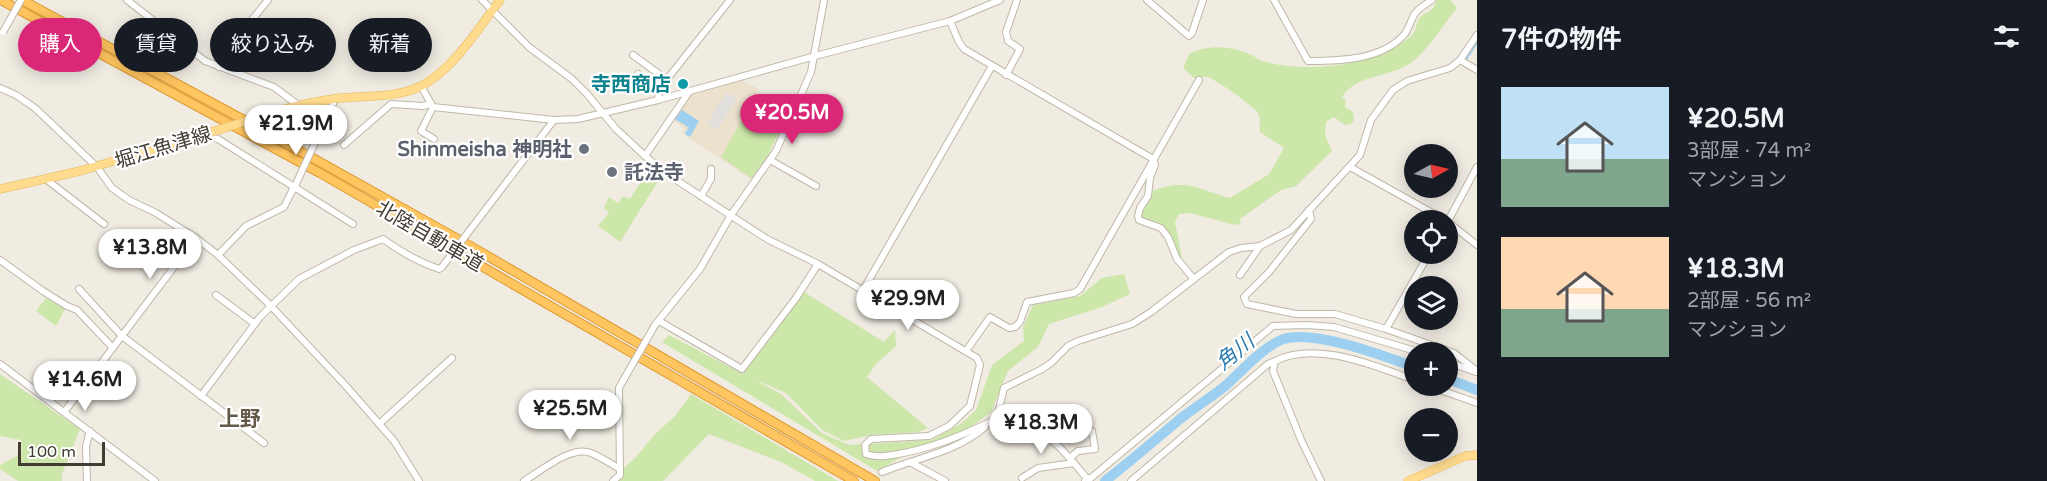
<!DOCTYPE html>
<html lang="ja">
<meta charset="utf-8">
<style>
:root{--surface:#171b24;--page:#242831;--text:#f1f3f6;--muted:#9ea1a6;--accent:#db2777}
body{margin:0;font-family:"Varela Round","Noto Sans JP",sans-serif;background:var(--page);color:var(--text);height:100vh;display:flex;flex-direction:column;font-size:22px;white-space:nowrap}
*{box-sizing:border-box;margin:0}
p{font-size:20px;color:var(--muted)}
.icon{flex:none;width:33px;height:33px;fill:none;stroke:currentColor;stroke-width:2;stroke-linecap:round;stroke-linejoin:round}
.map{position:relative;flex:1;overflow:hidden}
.panel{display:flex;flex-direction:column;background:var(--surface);width:570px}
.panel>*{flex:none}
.hud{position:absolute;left:18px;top:18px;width:570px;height:54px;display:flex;gap:12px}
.needle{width:39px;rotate:82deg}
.controls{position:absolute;left:1404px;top:144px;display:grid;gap:12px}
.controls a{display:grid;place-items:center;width:54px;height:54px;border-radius:50%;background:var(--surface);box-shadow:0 3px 15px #0003;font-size:30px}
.scale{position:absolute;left:18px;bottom:15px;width:87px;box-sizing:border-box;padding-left:6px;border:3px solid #433c33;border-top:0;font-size:16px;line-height:21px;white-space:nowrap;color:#433c33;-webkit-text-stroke:4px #fff;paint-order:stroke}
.price{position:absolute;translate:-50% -51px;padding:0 14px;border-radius:21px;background:#fff;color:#222;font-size:20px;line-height:39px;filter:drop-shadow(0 2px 3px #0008)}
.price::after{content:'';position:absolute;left:50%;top:36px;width:18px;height:14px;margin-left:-9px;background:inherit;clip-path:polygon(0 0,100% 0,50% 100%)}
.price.selected{background:var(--accent);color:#fff}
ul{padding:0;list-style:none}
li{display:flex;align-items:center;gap:18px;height:150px;padding:0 24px}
li span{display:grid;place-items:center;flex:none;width:168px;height:120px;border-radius:0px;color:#555}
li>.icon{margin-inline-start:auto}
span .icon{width:72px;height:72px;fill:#fffc;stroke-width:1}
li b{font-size:26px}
h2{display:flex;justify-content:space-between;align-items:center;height:72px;padding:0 24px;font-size:26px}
.chip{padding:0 21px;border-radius:27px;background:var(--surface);box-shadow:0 3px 15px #0003;font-size:21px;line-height:54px}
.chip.selected{background:var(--accent);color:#fff}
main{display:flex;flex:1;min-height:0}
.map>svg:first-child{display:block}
.education{fill:#ebe1cc}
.green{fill:#cde7aa}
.parking{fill:#e1dfdb}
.water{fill:#9dd0f0}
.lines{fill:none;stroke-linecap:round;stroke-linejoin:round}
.stream{stroke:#9dd0f0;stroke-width:1.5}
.river{stroke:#9dd0f0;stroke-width:10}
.minor-casing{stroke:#bfb7a8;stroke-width:8}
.major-casing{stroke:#e4b85e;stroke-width:9}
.highway-casing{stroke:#dd9930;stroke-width:10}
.minor{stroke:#fff;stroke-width:6}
.major{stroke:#ffdb8e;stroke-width:8}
.highway{stroke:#ffc560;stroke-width:8}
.minor-bridge-casing{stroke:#bfb7a8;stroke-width:8;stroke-linecap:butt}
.major-bridge-casing{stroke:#e4b85e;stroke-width:9;stroke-linecap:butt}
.minor-bridge{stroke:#fff;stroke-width:6}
.major-bridge{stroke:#ffdb8e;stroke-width:8}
.culture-dot{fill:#0f9aa8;stroke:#fff;stroke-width:2}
.worship-dot{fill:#6b7280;stroke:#fff;stroke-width:2}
.labels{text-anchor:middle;stroke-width:4.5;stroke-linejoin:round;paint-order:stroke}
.culture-label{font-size:20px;font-weight:bold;fill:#0d838f;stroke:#fff;text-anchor:end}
.street-label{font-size:20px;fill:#433c33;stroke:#fff}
.worship-label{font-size:20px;font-weight:bold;fill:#5b616d;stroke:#fff;text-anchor:end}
.water-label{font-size:21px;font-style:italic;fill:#2c7bae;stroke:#fff}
.neighbourhood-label{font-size:21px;font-weight:bold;fill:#655a4a;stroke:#fff}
</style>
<main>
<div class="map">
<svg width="1477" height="481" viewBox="0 0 1477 481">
<rect width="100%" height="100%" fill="#f1ece2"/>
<path class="education" d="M741 79 758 89 755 97 788 113 768 157 752 180 682 133 684 128 673 120 689 96Z"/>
<g class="green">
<path d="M1437 0H1450L1457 8C1445 23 1427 51 1412 62 1392 78 1357 73 1342 97L1346 100 1345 107 1353 112 1354 120 1351 124 1345 125 1334 117 1326 122 1325 135 1332 151 1296 186 1281 190 1240 219 1241 223 1235 225 1190 213 1179 214 1175 222 1182 258C1162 240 1179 222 1142 220L1140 215 1152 191C1189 178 1196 189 1230 198L1269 174 1284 148 1260 132C1259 126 1261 119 1258 113 1252 105 1217 80 1207 77 1204 77 1201 77 1198 76L1195 79 1183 68 1189 54C1208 44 1232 46 1251 55 1255 56 1258 60 1263 61 1305 74 1378 66 1411 36 1416 32 1416 24 1419 19 1425 10 1432 15 1437 0Z"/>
<path d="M754 99 787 114 767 157 751 178 721 157Z"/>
<path d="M650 168 662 175 620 242 598 226 609 213 604 208 609 197 618 203 623 196 630 199Z"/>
<path d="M1124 274 1130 294 1102 307 1049 324 1038 347 1008 371 991 412 964 432 903 456 877 471 662 342 669 335 743 374 804 292 884 342 895 330 896 346 876 364 867 377 928 428 918 432 871 435 844 441 822 430 786 393 753 379 781 394 822 433 849 445 932 440 962 423 976 410 992 365 1024 341 1023 327 1033 305 1080 296 1102 278Z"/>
<path d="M46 298 65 309 56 326 36 311Z"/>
<path d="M0 374 80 429 62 474V481H18L0 469V465L22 453 21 440 0 436Z"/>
<path d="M691 394 838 481H815L783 463 709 434 663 481H610L636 457 656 433 675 416Z"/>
</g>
<path class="parking" d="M726 92 737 98 717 130 707 124Z"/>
<path class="water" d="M682 110 699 121 690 137 685 134 688 128 691 129 675 119Z"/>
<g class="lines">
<path class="stream" d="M1466 60 1477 43"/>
<g class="river">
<path d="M1448 379 1477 390"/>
<path d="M1105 481C1131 461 1155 440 1180 419 1194 408 1210 398 1224 387 1240 373 1262 348 1281 340 1311 328 1384 356 1414 367"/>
</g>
<g class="minor-casing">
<g id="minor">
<path d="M127 0 205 61 274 87 298 105"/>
<path d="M482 0 529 47 572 79 587 94 616 129 645 156 670 176 767 239 818 264 977 358 980 365 970 406 949 426 929 436 871 439 865 445 866 454C877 458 886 456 898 454 933 448 960 436 992 421"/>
<path d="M1147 0 1189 36 1192 33 1203 0"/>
<path d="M1274 0 1308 61C1340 61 1380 60 1403 36 1409 30 1410 22 1414 15 1417 9 1426 4 1432 0"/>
<path d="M950 21 959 42 964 49 1153 159"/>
<path d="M633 55 667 80"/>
<path d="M1460 60 1477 70"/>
<path d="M219 67 247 26 268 0"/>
<path d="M638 74 659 91"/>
<path d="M1006 75 1020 49 1008 41 1006 32 1017 0"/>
<path d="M421 86 433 107 554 120 578 119 658 100 815 56 950 21 1000 0"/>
<path d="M0 88 16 95 35 108 97 167 112 188 129 200 156 213 196 238 218 255 270 305 346 386 394 441 419 481"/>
<path d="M658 100 659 91 664 83 730 0"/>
<path d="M433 107 421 131 434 139"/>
<path d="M203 135 218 139 353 224"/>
<path d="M317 138 333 104V99"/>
<path d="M344 145 391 104 423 106 430 104"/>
<path d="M645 156 689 92"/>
<path d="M1153 159 1155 165 1150 178 1148 196 1140 208 1138 216 1139 220 1161 228 1168 237 1177 259 1193 278"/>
<path d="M770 160 816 186"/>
<path d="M1350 167 1445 220"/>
<path d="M47 180 104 224"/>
<path d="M701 196 711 179V169"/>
<path d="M1309 210 1311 219 1269 272 1244 297 1247 304 1296 314H1335L1386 329 1429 254"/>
<path d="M1448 221 1477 167"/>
<path d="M1448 222 1477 245"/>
<path d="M473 226 554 120"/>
<path d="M218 255 246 226 284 207 295 185"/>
<path d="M0 260 43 291 67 306 77 310 113 348"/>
<path d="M1240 275 1260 246"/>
<path d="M79 289 122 336 264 443"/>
<path d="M862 292 992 66"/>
<path d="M216 295 255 324"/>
<path d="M659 321 742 369 796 298 818 264"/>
<path d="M655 325 700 269 731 215 776 151 811 72 824 0"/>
<path d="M1386 329 1454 353 1477 371"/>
<path d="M966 351 990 317 1009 328 1015 327 1020 322 1027 302 1074 293 1080 289 1199 80"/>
<path d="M1275 361C1316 340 1375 366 1414 380"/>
<path d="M1448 362 1476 372"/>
<path d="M0 364 155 481"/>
<path d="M1429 386 1477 403"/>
<path d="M201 396 260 317 299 279 354 250 383 239C401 252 418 262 439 269L442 267"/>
<path d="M65 411 196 238"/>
<path d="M997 417 1004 388 1042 369 1051 363 1068 346 1078 341 1132 324 1151 312 1229 252 1241 248 1260 246 1291 230 1360 155 1371 120 1393 90 1407 81 1450 68 1460 60 1477 35"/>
<path d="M995 419C1033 408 1068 456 1089 481"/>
<path d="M379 424 452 358"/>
<path d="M1070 458 1078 451 1095 449 1092 431"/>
<path d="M910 462 945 481"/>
<path d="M882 472C916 458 957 452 985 427"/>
<path d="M1022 478 1038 468 1074 463"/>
<path d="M87 481 86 446 90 431"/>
<path d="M524 481C541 471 571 445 591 453 601 457 611 464 620 469"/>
<path d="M613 481 620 475 619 388 624 379"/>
<path d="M1085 481 1087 478H1091L1273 326 1307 325 1334 327 1419 352"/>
<path d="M1131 481 1268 364 1275 361 1273 371 1302 442 1321 481"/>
</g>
</g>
<g class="major-casing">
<g id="major">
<path d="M275 112C294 106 313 102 333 99 362 95 397 99 423 85 454 68 479 28 500 0"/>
<path d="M0 189 80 171 202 135"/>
<path d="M1408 481 1465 456 1477 455"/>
</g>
</g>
<g class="highway-casing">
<g id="highway">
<path d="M1 0 320 173 854 481"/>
<path d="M22 0 257 127 467 244 875 481"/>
</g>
</g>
<use href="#minor" class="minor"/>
<use href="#major" class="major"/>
<use href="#highway" class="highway"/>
<g class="minor-bridge-casing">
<g id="minor-bridge">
<path d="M3 32 21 0"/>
<path d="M296 184 317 138"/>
<path d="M442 267 473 226"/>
<path d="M624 379 655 325"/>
</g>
</g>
<g class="major-bridge-casing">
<path id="major-bridge" d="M202 135 275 112"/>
</g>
<use href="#minor-bridge" class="minor-bridge"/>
<use href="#major-bridge" class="major-bridge"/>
</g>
<circle class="culture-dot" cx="683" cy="84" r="6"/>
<g class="worship-dot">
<circle cx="584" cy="149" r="6"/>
<circle cx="612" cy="172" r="6"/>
</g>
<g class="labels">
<g class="culture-label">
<text x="671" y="91">寺西商店</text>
</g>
<g class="street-label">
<text transform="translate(163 147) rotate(-17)" y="7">堀江魚津線</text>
<text transform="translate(430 236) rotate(30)" y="7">北陸自動車道</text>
</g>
<g class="worship-label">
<text x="572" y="156">Shinmeisha 神明社</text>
<text x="624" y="179" text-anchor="start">託法寺</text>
</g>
<g class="water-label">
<text transform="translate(1235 352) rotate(-39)" y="7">角川</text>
</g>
<g class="neighbourhood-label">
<text x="240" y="426">上野</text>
</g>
</g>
</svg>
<div class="controls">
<a><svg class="needle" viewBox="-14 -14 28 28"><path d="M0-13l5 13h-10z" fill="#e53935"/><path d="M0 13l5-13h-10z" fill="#9ea1a6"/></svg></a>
<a><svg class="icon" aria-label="locate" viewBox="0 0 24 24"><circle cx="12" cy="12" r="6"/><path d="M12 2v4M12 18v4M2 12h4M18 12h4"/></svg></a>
<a><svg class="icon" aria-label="layers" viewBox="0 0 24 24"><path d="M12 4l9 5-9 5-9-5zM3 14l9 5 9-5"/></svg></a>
<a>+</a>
<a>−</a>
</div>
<div class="scale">100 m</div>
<b class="price selected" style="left:792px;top:145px">¥20.5M</b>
<b class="price" style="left:296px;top:156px">¥21.9M</b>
<b class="price" style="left:150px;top:280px">¥13.8M</b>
<b class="price" style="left:908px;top:331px">¥29.9M</b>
<b class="price" style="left:85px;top:412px">¥14.6M</b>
<b class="price" style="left:570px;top:441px">¥25.5M</b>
<b class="price" style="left:1041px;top:455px">¥18.3M</b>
<div class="hud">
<a class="chip selected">購入</a>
<a class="chip">賃貸</a>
<a class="chip">絞り込み</a>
<a class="chip">新着</a>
</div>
</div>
<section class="panel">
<h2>7件の物件<svg class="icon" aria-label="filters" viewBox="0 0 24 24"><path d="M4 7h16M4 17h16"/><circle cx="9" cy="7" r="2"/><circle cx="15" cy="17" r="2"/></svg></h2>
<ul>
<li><span style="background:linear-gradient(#bfe0f5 60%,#7fa58c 0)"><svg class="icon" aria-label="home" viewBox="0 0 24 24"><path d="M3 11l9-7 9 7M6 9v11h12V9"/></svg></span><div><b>¥20.5M</b><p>3部屋 · 74 m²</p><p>マンション</p></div></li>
<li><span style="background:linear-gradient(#ffd9b3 60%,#7fa58c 0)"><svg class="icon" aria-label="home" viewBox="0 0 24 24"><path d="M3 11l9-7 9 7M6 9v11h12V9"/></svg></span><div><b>¥18.3M</b><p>2部屋 · 56 m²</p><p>マンション</p></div></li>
</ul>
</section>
</main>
